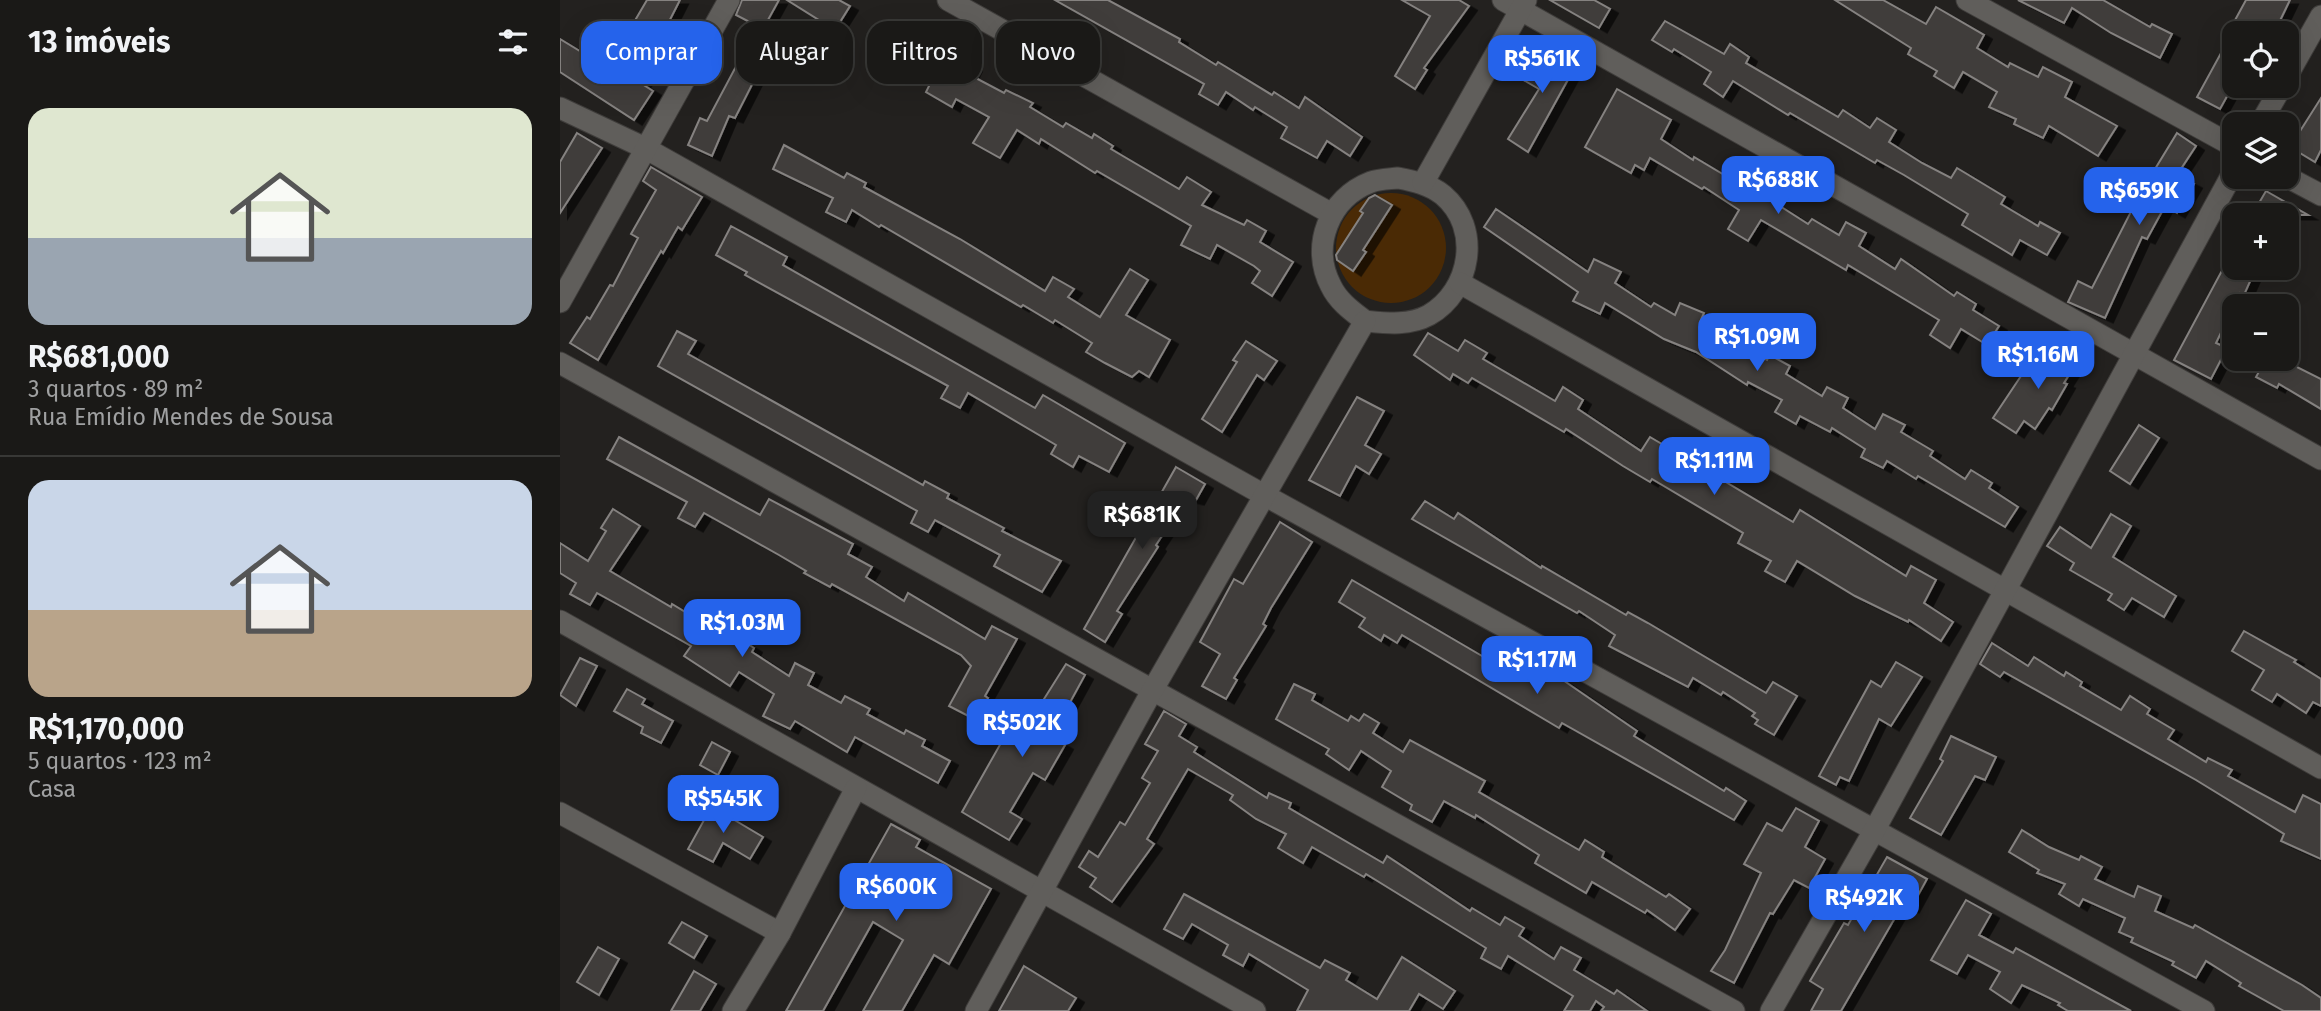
<!DOCTYPE html>
<html lang="pt">
<meta charset="utf-8">
<style>
:root{--surface:#1a1917;--page:#272624;--text:#f1f3f6;--muted:#9fa0a1;--line:#383836;--accent:#2563eb}
body{margin:0;font-family:"Fira Sans",sans-serif;background:var(--page);color:var(--text);height:100vh;display:flex;flex-direction:column;font-size:26px;white-space:nowrap}
*{box-sizing:border-box;margin:0}
p{font-size:23px;color:var(--muted)}
.icon{flex:none;width:38px;height:38px;fill:none;stroke:currentColor;stroke-width:2;stroke-linecap:round;stroke-linejoin:round}
.map{position:relative;flex:1;overflow:hidden}
.details{display:flex;flex-direction:column;background:var(--surface);width:560px}
.details>*{flex:none}
.banner{position:absolute;left:21px;top:21px;width:665px;height:63px;display:flex;gap:14px}
.tools{position:absolute;left:1662px;top:21px;display:grid;gap:14px}
.tools a{display:grid;place-items:center;width:77px;height:77px;border-radius:14px;background:var(--surface);box-shadow:0 7px 28px #0002,0 0 0 2px var(--line);font-size:35px}
.price{position:absolute;translate:-50% -60px;padding:0 16px;border-radius:14px;background:var(--accent);color:#fff;font-size:23px;line-height:46px;filter:drop-shadow(0 2px 4px #0008)}
.price::after{content:'';position:absolute;left:50%;top:42px;width:21px;height:16px;margin-left:-10px;background:inherit;clip-path:polygon(0 0,100% 0,50% 100%)}
.price.selected{background:#222;color:#fff}
ul{padding:0;list-style:none}
li{display:grid;align-content:center;gap:14px;height:371px;padding:0 28px}
li+li{border-top:2px solid var(--line)}
li span{display:grid;place-items:center;height:217px;border-radius:21px;color:#555}
li>.icon{margin-inline-start:auto}
span .icon{width:126px;height:126px;fill:#fffc;stroke-width:1}
li b{font-size:30px}
h2{display:flex;justify-content:space-between;align-items:center;height:84px;padding:0 28px;font-size:30px}
.tag{padding:0 24px;border-radius:21px;background:var(--surface);box-shadow:0 7px 28px #0002,0 0 0 2px var(--line);font-size:24px;line-height:63px}
.tag.selected{background:var(--accent);color:#fff}
main{display:flex;flex:1;min-height:0}
.map>svg:first-child{display:block}
.green{fill:#4a2a05}
.building{fill:#403d3b;stroke:#858280;stroke-width:2;filter:url(#shadow)}
.lines{fill:none;stroke-linecap:round;stroke-linejoin:round}
.minor-casing{stroke:#3f3d3b;stroke-width:23}
.minor{stroke:#605e5b;stroke-width:21}
</style>
<main>
<section class="details">
<h2>13 imóveis<svg class="icon" aria-label="filters" viewBox="0 0 24 24"><path d="M4 7h16M4 17h16"/><circle cx="9" cy="7" r="2"/><circle cx="15" cy="17" r="2"/></svg></h2>
<ul>
<li><span style="background:linear-gradient(#dfe7d0 60%,#9aa5b1 0)"><svg class="icon" aria-label="home" viewBox="0 0 24 24"><path d="M3 11l9-7 9 7M6 9v11h12V9"/></svg></span><div><b>R$681,000</b><p>3 quartos · 89 m²</p><p>Rua Emídio Mendes de Sousa</p></div></li>
<li><span style="background:linear-gradient(#c9d6e8 60%,#b9a48a 0)"><svg class="icon" aria-label="home" viewBox="0 0 24 24"><path d="M3 11l9-7 9 7M6 9v11h12V9"/></svg></span><div><b>R$1,170,000</b><p>5 quartos · 123 m²</p><p>Casa</p></div></li>
</ul>
</section>
<div class="map">
<svg width="1761" height="1011" viewBox="0 0 1761 1011">
<defs>
<filter id="shadow"><feDropShadow dx="8" dy="4.5" stdDeviation="0" flood-color="#0009"/></filter>
</defs>
<rect width="100%" height="100%" fill="#23211f"/>
<circle class="green" cx="831" cy="248" r="55"/>
<g class="building">
<path d="M87 0H120L95 49 100 51 82 84 93 91 74 120 0 72V39L23 53 28 46 56 66 75 31 70 29Z"/>
<path d="M182 0H219L203 29 176 15Z"/>
<path d="M227 0H279L290 6 275 30Z"/>
<path d="M495 0H548L620 39 619 42 656 65 658 62 712 95 714 92 739 108 745 97 802 137 790 156 767 141 757 158 721 138 727 127 695 107 693 110 666 92 658 105 639 94 644 84Z"/>
<path d="M842 0H899L909 6 864 68 867 70 855 89 835 76 870 16Z"/>
<path d="M990 0H1034L1050 9 1039 28Z"/>
<path d="M1275 0H1323L1366 24 1376 7 1424 35 1417 48 1448 67 1450 63 1478 77 1483 67 1512 82 1505 97 1557 126 1538 156 1489 126 1483 138 1454 124 1456 119 1429 107 1437 92 1403 72 1394 88 1374 76 1377 71 1348 54 1351 48Z"/>
<path d="M1458 0H1543L1590 27 1592 24 1612 34 1600 58 1551 33 1512 8 1504 23Z"/>
<path d="M1686 0H1730L1714 33H1675V82L1660 109 1637 97 1672 33H1668Z"/>
<path d="M1105 21 1164 54 1170 44 1189 57 1186 63 1278 117 1283 110 1310 128 1317 118 1336 130 1329 142 1362 163 1391 178 1397 168 1445 197 1441 204 1478 226 1480 222 1500 233 1487 255 1460 240 1452 255 1402 225 1408 214 1344 175 1317 160 1315 163 1230 113 1228 115 1173 81 1163 97 1144 84 1151 72 1114 49 1112 52 1092 40Z"/>
<path d="M331 28 385 59 388 53 414 67 410 75 444 93 446 90 473 103 470 107 503 127 506 123 532 138 534 134 553 146 551 149 619 189 627 177 651 192 642 205 684 225 687 220 706 231 700 242 733 262 712 296 692 283 700 271 694 266 657 245 650 259 621 245 631 226 537 171 535 173 481 139 479 144 457 130 440 158 413 143 429 117 396 99 392 107 366 92 371 82 317 51Z"/>
<path d="M986 47 1016 65 968 152 948 139 979 89 960 78 968 64 974 67Z"/>
<path d="M181 57 201 67 175 118 169 116 152 156 128 145 140 118 147 121Z"/>
<path d="M1057 89 1111 120 1101 139 1133 160 1134 157 1191 191 1199 178 1218 190 1212 201 1248 224 1252 219 1279 235 1286 222 1306 233 1299 246 1335 269 1341 259 1394 296 1397 292 1416 304 1413 310 1439 326 1427 345 1401 329 1390 348 1370 335 1379 320 1288 265 1286 270 1201 220 1188 241 1168 229 1179 210 1144 187 1142 189 1090 158 1084 170 1075 165 1071 173 1025 147Z"/>
<path d="M1761 98V150L1755 162 1730 147Z"/>
<path d="M17 133 42 148 0 213V162Z"/>
<path d="M1617 133 1636 146 1617 175 1634 184 1617 213 1605 206 1587 239 1582 237 1545 318 1508 302 1518 281 1532 288 1581 192Z"/>
<path d="M224 145 284 178 287 173 306 183 304 187 400 239 485 291 493 277 514 289 508 297 540 317 570 269 588 280 566 315 610 340 589 377 579 371 572 377 545 363 526 352 532 343 495 320 493 323 463 305 461 307 321 225 319 227 292 210 286 222 266 212 273 198 213 169Z"/>
<path d="M91 167 142 197 122 230 118 227 103 253 101 251 38 360 10 343 27 317 30 319 50 285 53 286 78 238 71 234 96 190 83 181Z"/>
<path d="M1706 191 1748 215H1692Z"/>
<path d="M815 195 832 205 803 250 806 252 793 271 777 260 776 255 803 213 800 211 809 198Z"/>
<path d="M936 209 1028 272 1034 259 1061 272 1055 283 1091 307 1094 303 1115 315 1120 303 1144 313 1140 322 1207 360 1210 355 1230 366 1226 374 1262 396 1267 387 1288 398 1283 408 1315 429 1323 414 1345 425 1341 432 1373 451 1370 456 1405 479 1411 470 1432 483 1429 488 1458 507 1445 527 1358 476 1356 479 1327 461 1323 468 1301 457 1305 449 1272 428 1270 432 1240 416 1236 424 1215 412 1222 400 1188 382 1187 385 1136 352 1104 339 1045 303 1040 314 1013 301 1018 292 924 227Z"/>
<path d="M171 226 227 257 223 265 475 408 483 395 565 443 549 472 519 456 513 467 491 454 496 445 408 393 400 408 381 398 388 386 185 275 187 272 156 255Z"/>
<path d="M1666 263 1692 277 1684 295 1680 293 1656 343 1667 348 1651 379 1614 360Z"/>
<path d="M117 331 136 341 128 354 363 485 365 481 389 494 387 498 444 528 442 531 501 561 482 592 434 566 440 555 375 520 368 532 351 523 357 511 98 366Z"/>
<path d="M868 333 898 351 905 340 927 353 923 359 995 401 1003 387 1023 400 1018 409 1081 451 1090 437 1233 522 1240 510 1346 576 1351 566 1376 580 1364 603 1393 622 1381 641 1349 620 1348 622 1295 596 1237 561 1225 582 1205 571 1211 561 1178 543 1183 533 1092 479 1090 482 1063 466 1006 429 1004 432 912 378 908 383 893 374 890 380 854 355Z"/>
<path d="M686 341 717 361 704 380 697 375 662 432 642 419 677 362 673 360Z"/>
<path d="M1502 342 1522 354 1504 383 1507 384 1492 410 1489 408 1475 429 1464 421 1456 433 1433 418 1469 364 1483 371Z"/>
<path d="M1706 359H1721L1761 379V409L1719 384 1717 388 1696 377Z"/>
<path d="M797 397 824 411 805 445 821 454 809 474 796 466 780 496 749 480Z"/>
<path d="M1579 425 1599 438 1570 484 1550 471Z"/>
<path d="M59 437 200 515 209 499 293 544 288 554 312 567 306 577 344 601 348 593 425 639 432 626 457 639 425 696 428 698 416 720 389 706 411 666 401 655 272 584 270 587 244 573 246 571 219 555 144 513 135 527 118 518 127 502 47 459Z"/>
<path d="M616 467 645 484 636 500 627 498 596 545 598 547 557 611 562 614 545 642 524 629Z"/>
<path d="M865 501 894 519 898 513 981 568 982 566 1066 615 1068 612 1088 623 1206 693 1213 682 1237 696 1214 735 1195 724 1198 720 1192 716 1195 713 1163 692 1161 695 1133 678 1128 687 1049 646 1055 635 1019 611 1017 613 852 519Z"/>
<path d="M53 509 80 526 50 571 111 607 112 604 168 638 171 633 194 648 192 652 229 676 235 663 254 673 248 685 281 703 285 696 310 709 307 714 344 734 346 730 365 740 362 746 390 761 378 783 295 737 287 752 235 721 230 729 203 716 214 694 179 672 170 686 124 656 131 646 64 608 37 593 30 605 10 594 16 583 0 573V543L28 561 46 531 41 528Z"/>
<path d="M1551 514 1571 526 1553 557 1616 596 1604 617 1572 598 1564 610 1548 600 1552 594 1510 570 1514 563 1487 546 1500 527 1531 548Z"/>
<path d="M720 522 752 542 711 608 703 624 706 626 674 678 677 680 666 699 642 686 660 654 640 642 674 579 683 584Z"/>
<path d="M792 580 934 663 940 653 969 669 972 663 997 676 1077 731 1074 736 1164 791 1166 788 1186 801 1174 820 1002 723 999 728 842 635 837 643 824 635 821 641 799 627 805 618 779 602Z"/>
<path d="M1684 631 1736 660 1734 662 1761 679V706L1753 702 1746 713 1717 694 1712 702 1692 690 1704 670 1672 651Z"/>
<path d="M1432 643 1468 666 1474 657 1504 676 1506 672 1522 682 1520 686 1561 710 1570 696 1590 709 1587 714 1614 730 1608 739 1646 762 1648 758 1672 770 1668 776 1735 812 1743 795 1761 804V859L1721 841 1724 834 1636 780 1444 672 1440 677 1420 664Z"/>
<path d="M20 658 37 666 16 706 0 695Z"/>
<path d="M1336 662 1362 677 1331 726 1319 719 1289 781 1280 777 1276 785 1259 776 1311 681 1321 687Z"/>
<path d="M506 664 525 675 491 737 505 745 485 780 473 773 450 812 462 819 449 840 402 812 450 727 462 734Z"/>
<path d="M734 684 755 694 752 700 788 721 791 716 799 721 804 714 819 723 813 733 843 752 850 740 925 781 919 792 1019 850 1025 840 1044 852 1042 857 1106 897 1109 894 1130 909 1115 930 1087 910 1085 913 1032 882 1026 893 975 863 979 855 916 815 915 818 884 801 872 822 850 810 852 805 822 787 831 771 801 751 789 770 766 754 769 749 716 719Z"/>
<path d="M67 689 85 699 82 704 113 721 101 743 81 733 83 727 54 711Z"/>
<path d="M604 711 626 724 619 736 637 747 634 752 707 798 709 793 731 803 729 808 823 863 827 856 910 911 912 908 940 925 945 917 964 928 959 936 994 959 1001 947 1021 958 1014 970 1054 994 1057 990 1087 1011H1041L1044 1007 1036 1001 1030 1011H1004L1013 996 948 956 941 969 921 958 926 948 806 874 804 877 752 847 743 863 718 848 726 834 696 819 670 800 673 795 628 769 587 839 594 844 552 902 530 887 536 878 519 867 529 851 538 857 560 822 565 825 590 783 582 778 598 751 585 744Z"/>
<path d="M1391 736 1436 757 1425 780 1415 776 1381 835 1350 818 1383 761 1380 759Z"/>
<path d="M152 742 170 752 158 775 140 765Z"/>
<path d="M154 802 169 810 166 815 203 837 190 859 163 843 153 862 128 849Z"/>
<path d="M1236 808 1259 821 1245 847 1265 859 1249 888 1234 880 1213 914 1210 913 1174 983 1151 971 1165 950 1201 873 1184 864 1207 823 1222 831Z"/>
<path d="M331 824 360 840 356 847 431 889 389 964 374 955 342 1011H303L343 940 313 922 263 1011H226Z"/>
<path d="M1462 830 1489 847 1519 860 1521 856 1542 867 1535 879 1574 897 1578 886 1601 896 1595 911 1633 928 1635 925 1742 985 1761 998V1011H1724L1679 986 1681 983 1646 961 1636 978 1612 965 1614 962 1571 942 1573 938 1559 932 1565 918 1523 899 1519 906 1499 894 1505 884 1477 873 1479 870 1449 852Z"/>
<path d="M1327 857 1367 879 1351 908 1343 904 1281 1011H1251L1263 989 1250 981 1284 923 1288 925Z"/>
<path d="M624 894 760 968 765 960 790 973 786 980 817 999 842 957 895 991 883 1009 859 994 849 1011H737L748 990 689 954 683 966 663 955 668 945 632 924 623 939 604 929Z"/>
<path d="M1406 900 1431 914 1419 935 1453 953 1456 948 1571 1011H1508L1498 1005 1500 1003 1462 985 1451 1003 1430 989 1440 972 1408 955 1397 974 1371 960Z"/>
<path d="M122 922 147 936 134 958 109 943Z"/>
<path d="M38 947 59 959 39 995 17 982Z"/>
<path d="M464 966 516 998 508 1011H439Z"/>
<path d="M134 971 156 984 140 1011H111Z"/>
</g>
<g class="lines">
<g class="minor-casing">
<g id="minor">
<path d="M388 0 772 214"/>
<path d="M943 0 1761 459"/>
<path d="M1407 0 1675 147"/>
<path d="M1727 76 1761 16"/>
<path d="M0 108 85 148 704 495 1644 1011"/>
<path d="M1700 124 1722 86"/>
<path d="M1727 177 1761 195"/>
<path d="M838 178C854 181 869 184 883 195 922 228 911 291 869 315 849 326 826 323 805 321 792 311 778 301 771 286 750 246 769 198 811 182 819 179 829 179 838 178Z"/>
<path d="M863 183 966 0"/>
<path d="M900 283 1761 768"/>
<path d="M0 302 169 0"/>
<path d="M0 363 1174 1011"/>
<path d="M0 621 695 1011"/>
<path d="M0 813 220 933"/>
<path d="M173 1011 220 933 296 788"/>
<path d="M416 1011 592 691 805 321"/>
<path d="M1211 1011 1315 829 1675 169"/>
</g>
</g>
<use href="#minor" class="minor"/>
</g>
</svg>
<div class="tools">
<a><svg class="icon" aria-label="locate" viewBox="0 0 24 24"><circle cx="12" cy="12" r="6"/><path d="M12 2v4M12 18v4M2 12h4M18 12h4"/></svg></a>
<a><svg class="icon" aria-label="layers" viewBox="0 0 24 24"><path d="M12 4l9 5-9 5-9-5zM3 14l9 5 9-5"/></svg></a>
<a>+</a>
<a>−</a>
</div>
<b class="price" style="left:982px;top:95px">R$561K</b>
<b class="price" style="left:1218px;top:216px">R$688K</b>
<b class="price" style="left:1579px;top:227px">R$659K</b>
<b class="price" style="left:1197px;top:373px">R$1.09M</b>
<b class="price" style="left:1478px;top:391px">R$1.16M</b>
<b class="price" style="left:1154px;top:497px">R$1.11M</b>
<b class="price selected" style="left:582px;top:551px">R$681K</b>
<b class="price" style="left:182px;top:659px">R$1.03M</b>
<b class="price" style="left:977px;top:696px">R$1.17M</b>
<b class="price" style="left:462px;top:759px">R$502K</b>
<b class="price" style="left:163px;top:835px">R$545K</b>
<b class="price" style="left:336px;top:923px">R$600K</b>
<b class="price" style="left:1304px;top:934px">R$492K</b>
<div class="banner">
<a class="tag selected">Comprar</a>
<a class="tag">Alugar</a>
<a class="tag">Filtros</a>
<a class="tag">Novo</a>
</div>
</div>
</main>
